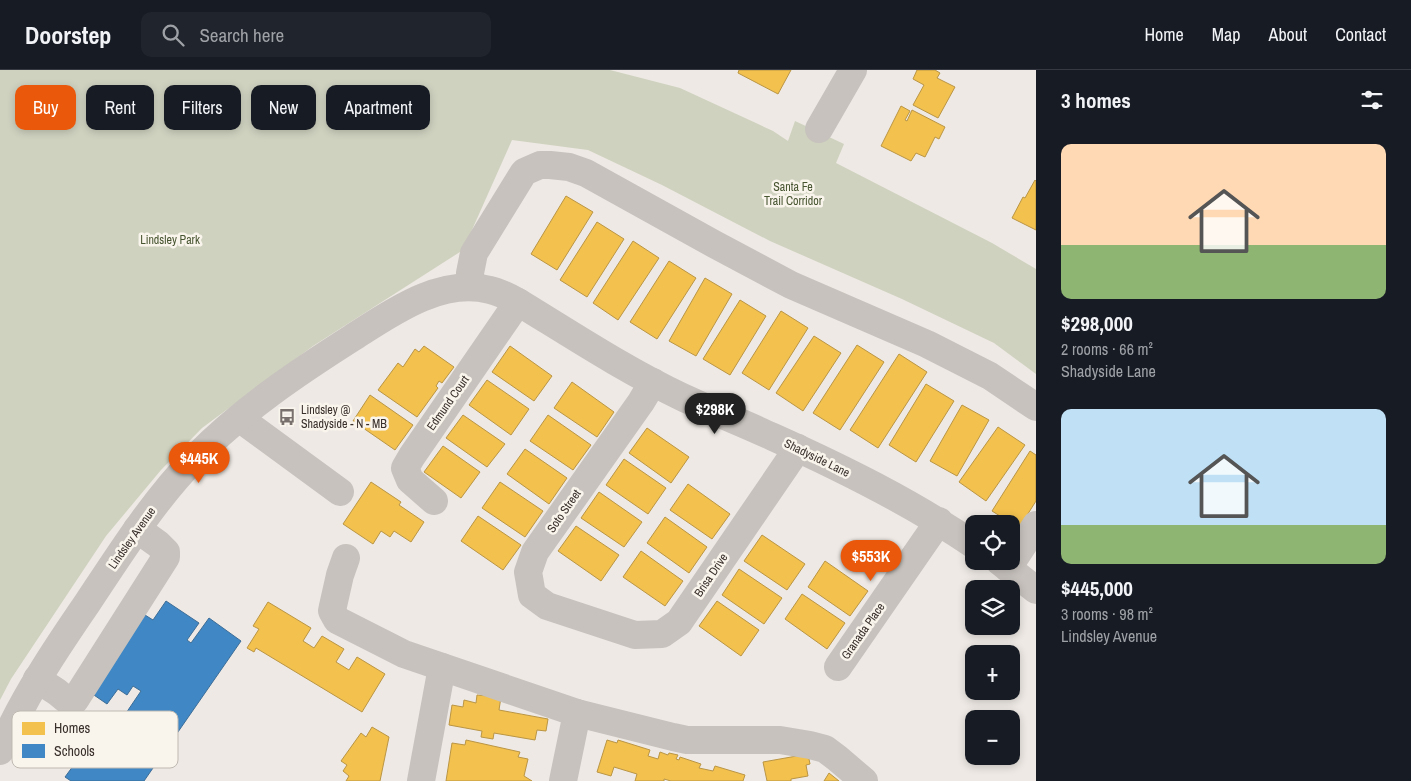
<!DOCTYPE html>
<meta charset="utf-8">
<style>
:root{--surface:#171b24;--page:#20242c;--text:#f1f3f6;--muted:#9ea1a6;--line:#363941;--accent:#ea580c}
body{margin:0;font-family:"Archivo Narrow",sans-serif;background:var(--page);color:var(--text);height:100vh;display:flex;flex-direction:column;font-size:19px;white-space:nowrap}
*{box-sizing:border-box;margin:0}
p{font-size:16px;color:var(--muted)}
.icon{flex:none;width:28px;height:28px;fill:none;stroke:currentColor;stroke-width:2;stroke-linecap:round;stroke-linejoin:round}
.map{position:relative;flex:1;overflow:hidden}
.details{display:flex;flex-direction:column;background:var(--surface);width:375px}
.details>*{flex:none}
.top-card{position:absolute;left:15px;top:15px;width:475px;height:45px;display:flex;gap:10px}
.tools{position:absolute;left:965px;top:445px;display:grid;gap:10px}
.tools a{display:grid;place-items:center;width:55px;height:55px;border-radius:10px;background:var(--surface);box-shadow:0 2px 8px #0003;font-size:25px}
.price{position:absolute;translate:-50% -42px;padding:0 11px;border-radius:18px;background:var(--accent);color:#fff;font-size:16px;line-height:32px;filter:drop-shadow(0 1px 2px #0008)}
.price::after{content:'';position:absolute;left:50%;top:30px;width:15px;height:11px;margin-left:-8px;background:inherit;clip-path:polygon(0 0,100% 0,50% 100%)}
.price.on{background:#222;color:#fff}
ul{padding:0;list-style:none}
li{display:grid;align-content:center;gap:10px;height:265px;padding:0 25px}
li span{display:grid;place-items:center;height:155px;border-radius:10px;color:#555}
li>.icon{margin-inline-start:auto}
span .icon{width:90px;height:90px;fill:#fffc;stroke-width:1}
li b{font-size:21px}
h2{display:flex;justify-content:space-between;align-items:center;height:60px;padding:0 25px;font-size:21px}
.pill{padding:0 18px;border-radius:10px;background:var(--surface);box-shadow:0 2px 8px #0003;font-size:18px;line-height:45px}
.pill.on{background:var(--accent);color:#fff}
header{display:flex;align-items:center;gap:30px;box-sizing:border-box;height:70px;padding:0 25px;background:var(--surface);border-bottom:1px solid var(--line)}
header strong{font-size:24px}
nav{display:flex;gap:28px;margin-inline-start:auto;font-size:18px}
.search{width:350px;height:45px;background:var(--page);display:flex;align-items:center;gap:12px;box-sizing:border-box;padding:0 18px;border-radius:10px;color:var(--muted);font-size:19px}
main{display:flex;flex:1;min-height:0}
.map>svg:first-child{display:block}
.green{fill:#cfd2bf}
.homes{fill:#f2c14e;stroke:#ba9544}
.schools{fill:#3f88c5;stroke:#3d6d97}
.lines{fill:none;stroke-linecap:round;stroke-linejoin:round}
.minor{stroke:#c7c2bd;stroke-width:28}
.labels{text-anchor:middle;stroke-width:5;stroke-linejoin:round;paint-order:stroke}
.park-label{font-size:12px;fill:#475530;stroke:#f9f4ec}
.street-label{font-size:12px;fill:#382f2b;stroke:#f9f4ec}
.poi-label{font-size:12px;fill:#382f2b;stroke:#f9f4ec;text-anchor:start}
.key{fill:#f9f4ec;stroke:#bfb9b2;stroke-width:1}
.key-label{font-size:14px;fill:#382f2b}
</style>
<header>
<strong>Doorstep</strong>
<div class="search"><svg class="icon" aria-label="search" viewBox="0 0 24 24"><circle cx="10" cy="10" r="6"/><path d="M15 15l6 6"/></svg>Search here</div>
<nav><a>Home</a><a>Map</a><a>About</a><a>Contact</a></nav>
</header>
<main>
<div class="map">
<svg width="1036" height="711" viewBox="0 0 1036 711">
<rect width="100%" height="100%" fill="#eee9e4"/>
<path class="green" d="M0 0H610L680 18 773 61 788 71 795 51 844 74 836 93 992 173 1036 199V304L994 273 902 229 770 171 662 115 588 80 512 70 463 180 313 276 202 358 161 400 106 466 11 609 0 630Z"/>
<g class="homes">
<path d="M739 0H791L778 24 738 3Z"/>
<path d="M917 0H935L940 3 937 8 955 17 938 48 913 35 924 15 913 9Z"/>
<path d="M901 36 910 41 905 50 907 51 912 40 945 57 939 69 935 67 925 87 916 83 911 91 881 76Z"/>
<path d="M1035 110 1036 111V160L1012 148 1023 127 1025 128Z"/>
<path d="M566 126 593 142 557 200 531 184Z"/>
<path d="M597 152 624 169 587 227 560 210Z"/>
<path d="M633 171 659 188 618 250 593 233Z"/>
<path d="M669 191 696 208 657 269 630 252Z"/>
<path d="M705 208 732 224 696 286 669 271Z"/>
<path d="M740 230 766 246 730 305 703 289Z"/>
<path d="M781 241 808 258 769 320 742 303Z"/>
<path d="M814 266 841 283 803 341 776 323Z"/>
<path d="M857 275 884 292 840 360 813 343Z"/>
<path d="M424 276 454 297 442 313 439 311 436 316 438 318 417 347 378 320 398 293 403 297 415 279 419 282Z"/>
<path d="M510 276 552 306 534 331 492 302Z"/>
<path d="M899 284 927 302 878 378 850 360Z"/>
<path d="M487 310 529 339 511 365 469 335Z"/>
<path d="M572 312 614 342 597 367 554 338Z"/>
<path d="M926 314 954 331 916 392 889 375Z"/>
<path d="M370 325 413 355 395 380 353 351Z"/>
<path d="M962 335 989 350 957 406 930 391Z"/>
<path d="M463 345 505 374 487 397 446 368Z"/>
<path d="M548 345 591 375 573 400 530 371Z"/>
<path d="M998 357 1025 375 986 431 959 412Z"/>
<path d="M647 358 689 387 671 413 629 383Z"/>
<path d="M443 376 480 402 461 428 424 402Z"/>
<path d="M525 379 567 408 549 434 507 404Z"/>
<path d="M1030 381 1036 385V431L1019 458 992 441Z"/>
<path d="M624 389 666 418 648 444 606 415Z"/>
<path d="M371 412 401 432 399 435 424 452 411 472 394 461 390 467 381 461 373 474 343 454Z"/>
<path d="M500 412 543 441 525 467 482 438Z"/>
<path d="M688 414 730 444 712 469 670 440Z"/>
<path d="M599 422 642 452 624 477 581 448Z"/>
<path d="M478 446 521 475 503 500 461 471Z"/>
<path d="M665 447 707 477 689 503 647 473Z"/>
<path d="M576 456 619 485 601 511 558 481Z"/>
<path d="M762 465 805 494 787 520 744 491Z"/>
<path d="M641 481 683 511 665 536 623 507Z"/>
<path d="M825 491 868 521 850 546 808 517Z"/>
<path d="M739 499 782 528 764 554 722 525Z"/>
<path d="M802 524 845 553 827 579 785 549Z"/>
<path d="M717 531 759 560 741 586 699 556Z"/>
<path d="M268 532 311 558 303 571 314 578 322 566 344 579 336 592 349 600 357 587 385 604 362 642 256 578 254 582 247 578 259 559 253 556Z"/>
<path d="M477 625 501 627 499 640 548 649 546 661 537 660 535 670 494 663 493 669 481 667 482 661 449 655 452 635 463 637 464 630 476 633Z"/>
<path d="M372 657 389 667 380 711H346L349 706 343 701 347 695 341 691 361 663 366 667Z"/>
<path d="M466 670 520 682 518 687 528 689 524 706 532 711H446L452 673 465 675Z"/>
<path d="M607 670 617 673 618 670 650 680 648 686 658 689 660 682 668 685 669 683 678 685 676 689 679 690 680 687 701 694 699 698 713 701 715 696 745 705 743 711H671L664 709V711H635L637 704 614 697 611 706 597 702Z"/>
<path d="M808 684 810 694 806 695 808 706 791 709V711H767L763 692Z"/>
<path d="M829 703 839 711H824Z"/>
</g>
<path class="schools" d="M166 531 199 553 187 570 191 573 209 548 241 571 144 711H71L65 707 84 681 100 692 128 652 122 649 141 621 133 616 127 625 118 619 107 634 91 623 145 545 153 550Z"/>
<g class="lines">
<g class="minor">
<path d="M819 59 853 0"/>
<path d="M471 217 470 203 474 183 524 102 540 95H550L569 97 586 103 714 174 791 215 927 274 990 306 1036 337"/>
<path d="M653 312 641 332 535 482 528 502 532 525 547 536 635 565 662 564 679 552 798 378"/>
<path d="M239 348 340 422"/>
<path d="M434 431 410 410 405 398 412 386 518 232"/>
<path d="M346 488 340 505 333 536 332 541 337 550 404 584 577 643 673 667 687 670H780L810 675 825 679 837 688 864 711"/>
<path d="M999 491 1036 520"/>
<path d="M1008 498 1036 455"/>
<path d="M838 597 939 451"/>
<path d="M37 609 57 622 68 631 75 630 166 487V482L158 474 137 459"/>
<path d="M0 681C23 628 55 580 88 532 121 482 154 430 196 387 242 340 297 303 352 268 391 243 441 207 490 220 500 222 509 227 518 232 572 265 625 300 682 327 712 341 743 353 773 367 842 398 911 432 974 475"/>
<path d="M421 711 442 597"/>
<path d="M563 711 577 643"/>
</g>
</g>
<defs>
<g id="bus-bare" transform="scale(1.35)"><path d="M-5-6H5V4H4V6H2V4H-2V6H-4V4H-5ZM-3.5-4V0h7V-4ZM-3.5 1.2v1.5H-2V1.2ZM2 1.2v1.5H3.5V1.2Z" fill="#78706c" stroke="#f9f4ec" stroke-width="2.5" paint-order="stroke"/></g>
</defs>
<g fill-rule="evenodd">
<use href="#bus-bare" x="287" y="347"/>
</g>
<g class="labels">
<g class="park-label">
<text x="793" y="121">Santa Fe<tspan x="793" dy="14">Trail Corridor</tspan></text>
<text x="170" y="174">Lindsley Park</text>
</g>
<g class="street-label">
<text transform="translate(448 333) rotate(-55)" y="4">Edmund Court</text>
<text transform="translate(817 388) rotate(26)" y="4">Shadyside Lane</text>
<text transform="translate(564 441) rotate(-55)" y="4">Soto Street</text>
<text transform="translate(132 468) rotate(-55)" y="4">Lindsley Avenue</text>
<text transform="translate(711 505) rotate(-56)" y="4">Brisa Drive</text>
<text transform="translate(863 561) rotate(-55)" y="4">Granada Place</text>
</g>
<g class="poi-label">
<text x="301" y="344">Lindsley @<tspan x="301" dy="14">Shadyside - N - MB</tspan></text>
</g>
</g>
<rect x="12" y="641" width="166" height="57" rx="8" class="key"/>
<rect x="22" y="652" width="23" height="13" fill="#f2c14e"/>
<rect x="22" y="674" width="23" height="14" fill="#3f88c5"/>
<g class="key-label">
<text x="54" y="663">Homes</text>
<text x="54" y="686">Schools</text>
</g>
</svg>
<div class="tools">
<a><svg class="icon" aria-label="locate" viewBox="0 0 24 24"><circle cx="12" cy="12" r="6"/><path d="M12 2v4M12 18v4M2 12h4M18 12h4"/></svg></a>
<a><svg class="icon" aria-label="layers" viewBox="0 0 24 24"><path d="M12 4l9 5-9 5-9-5zM3 14l9 5 9-5"/></svg></a>
<a>+</a>
<a>−</a>
</div>
<b class="price on" style="left:715px;top:365px">$298K</b>
<b class="price" style="left:199px;top:414px">$445K</b>
<b class="price" style="left:871px;top:512px">$553K</b>
<div class="top-card">
<a class="pill on">Buy</a>
<a class="pill">Rent</a>
<a class="pill">Filters</a>
<a class="pill">New</a>
<a class="pill">Apartment</a>
</div>
</div>
<section class="details">
<h2>3 homes<svg class="icon" aria-label="filters" viewBox="0 0 24 24"><path d="M4 7h16M4 17h16"/><circle cx="9" cy="7" r="2"/><circle cx="15" cy="17" r="2"/></svg></h2>
<ul>
<li><span style="background:linear-gradient(#ffd9b3 65%,#8fb573 0)"><svg class="icon" aria-label="home" viewBox="0 0 24 24"><path d="M3 11l9-7 9 7M6 9v11h12V9"/></svg></span><div><b>$298,000</b><p>2 rooms · 66 m²</p><p>Shadyside Lane</p></div></li>
<li><span style="background:linear-gradient(#bfe0f5 75%,#8fb573 0)"><svg class="icon" aria-label="home" viewBox="0 0 24 24"><path d="M3 11l9-7 9 7M6 9v11h12V9"/></svg></span><div><b>$445,000</b><p>3 rooms · 98 m²</p><p>Lindsley Avenue</p></div></li>
</ul>
</section>
</main>
